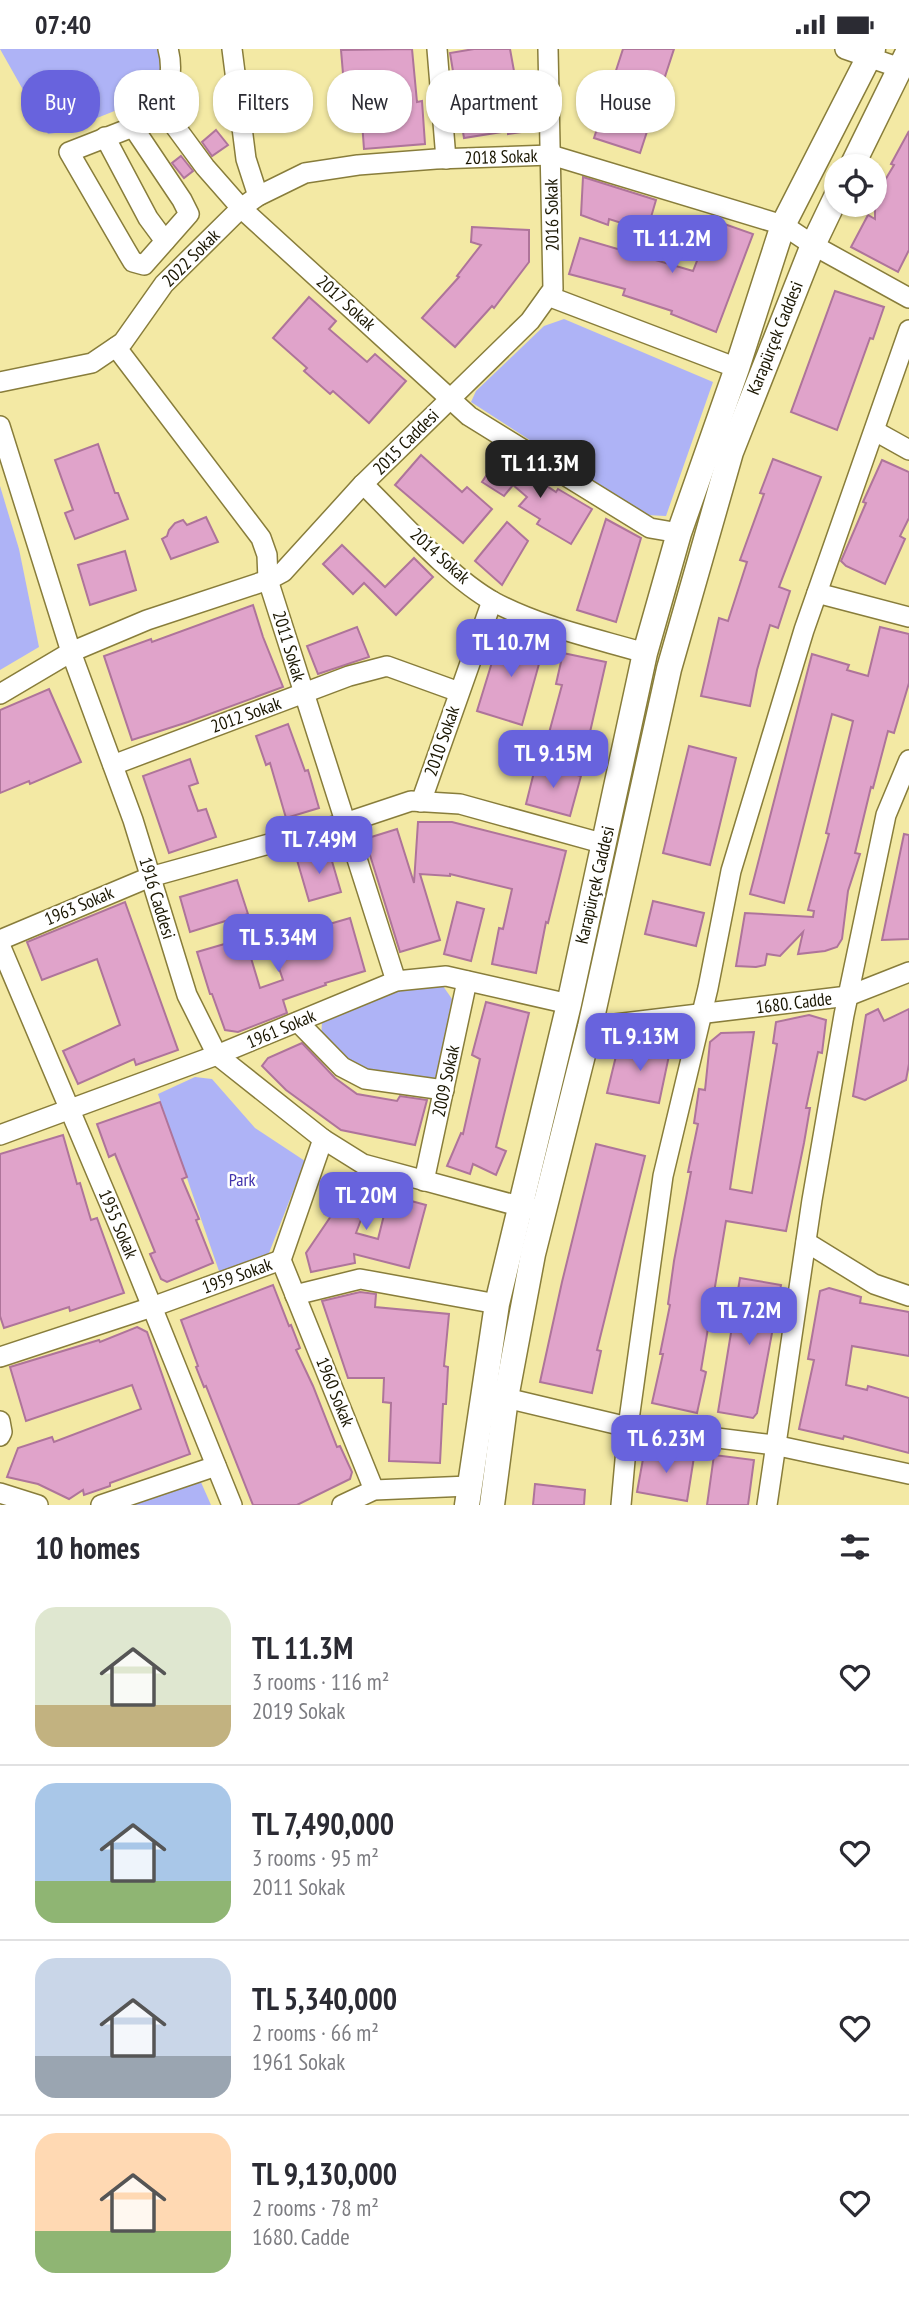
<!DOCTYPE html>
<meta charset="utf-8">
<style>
:root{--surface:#fff;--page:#f7f7f7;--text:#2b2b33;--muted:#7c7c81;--line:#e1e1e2;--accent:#6863dd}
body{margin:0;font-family:"PT Sans Narrow",sans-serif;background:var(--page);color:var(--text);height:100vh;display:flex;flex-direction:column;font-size:26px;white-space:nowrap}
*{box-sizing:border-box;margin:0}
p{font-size:23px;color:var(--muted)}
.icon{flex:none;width:38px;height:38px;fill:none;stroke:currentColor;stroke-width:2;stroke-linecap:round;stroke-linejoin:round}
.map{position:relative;height:1456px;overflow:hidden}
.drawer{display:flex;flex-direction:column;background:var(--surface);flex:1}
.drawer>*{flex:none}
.hud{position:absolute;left:21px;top:21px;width:868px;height:63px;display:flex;gap:14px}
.controls{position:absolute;left:824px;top:105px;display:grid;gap:14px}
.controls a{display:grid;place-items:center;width:63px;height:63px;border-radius:50%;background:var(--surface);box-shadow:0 2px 5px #0004;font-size:35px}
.price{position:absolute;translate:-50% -60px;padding:0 16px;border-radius:14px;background:var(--accent);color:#fff;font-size:23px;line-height:46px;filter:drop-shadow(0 2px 4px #0008)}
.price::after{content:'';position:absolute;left:50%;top:42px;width:21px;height:16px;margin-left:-10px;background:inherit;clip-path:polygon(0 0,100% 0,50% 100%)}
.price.active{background:#222;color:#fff}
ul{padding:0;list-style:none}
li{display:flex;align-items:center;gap:21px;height:175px;padding:0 35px}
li+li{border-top:2px solid var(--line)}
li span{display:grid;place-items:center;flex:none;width:196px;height:140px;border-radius:21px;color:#555}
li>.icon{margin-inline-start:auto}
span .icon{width:84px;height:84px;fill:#fffc;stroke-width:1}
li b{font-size:30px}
h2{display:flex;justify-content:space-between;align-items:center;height:84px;padding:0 35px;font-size:30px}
.pill{padding:0 24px;border-radius:28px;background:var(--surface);box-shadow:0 2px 5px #0004;font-size:24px;line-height:63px}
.pill.active{background:var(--accent);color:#fff}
.status{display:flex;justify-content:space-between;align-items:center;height:49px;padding:0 35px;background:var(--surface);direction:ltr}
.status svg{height:19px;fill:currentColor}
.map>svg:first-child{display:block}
.green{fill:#aeb3f6}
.building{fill:#e0a3ca;stroke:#ae749a;stroke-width:2}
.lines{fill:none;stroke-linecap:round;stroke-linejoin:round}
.minor-casing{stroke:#887d3b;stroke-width:22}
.major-casing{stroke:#887d3b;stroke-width:27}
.minor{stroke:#fff;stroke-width:19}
.major{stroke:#fff;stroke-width:24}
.labels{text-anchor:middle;stroke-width:5;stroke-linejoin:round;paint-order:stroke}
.street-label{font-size:18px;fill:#191500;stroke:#fff}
.park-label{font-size:18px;fill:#4233ac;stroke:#fff}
</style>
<div class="status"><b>07:40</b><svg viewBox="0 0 49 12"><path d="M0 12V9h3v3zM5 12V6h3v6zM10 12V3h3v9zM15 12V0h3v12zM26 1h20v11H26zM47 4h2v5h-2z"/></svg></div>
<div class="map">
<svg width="909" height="1456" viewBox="0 0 909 1456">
<rect width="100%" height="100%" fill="#f3e9a4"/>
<g class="green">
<path d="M0 0H159L164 13 150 60 140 64 132 55 62 83 48 85Z"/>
<path d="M564 270 713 333 666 467 646 466 471 353 476 342 544 277Z"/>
<path d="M0 437 19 500 39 598 0 621Z"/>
<path d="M443 937 452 950 437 1028 424 1034 361 1020 321 987 322 974 395 939Z"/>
<path d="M195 1028 212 1030 255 1079 305 1112 267 1209 220 1225 158 1045Z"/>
<path d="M200 1431 211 1456H127Z"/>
</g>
<g class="building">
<path d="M412 0 417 53 422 52 425 95 364 100 360 46 345 48 341 1Z"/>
<path d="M474 0H510L518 44 531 43 536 81 508 85V82L464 89 450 4Z"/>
<path d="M623 0H674L640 104 594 89Z"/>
<path d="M216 81 228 96 212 107 202 93Z"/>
<path d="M909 82V201L898 223 851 198 868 166 875 170V148L894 116 891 115Z"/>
<path d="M181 107 193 122 184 129 172 114Z"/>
<path d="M583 128 656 151 647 182 609 170 608 176 581 166Z"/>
<path d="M713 171 753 185 716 283 671 265 672 262 623 246 625 240 569 225 580 189 693 222Z"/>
<path d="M472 178 529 181V213L494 259 492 257 455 298 422 269 459 228 457 227 481 196 471 193Z"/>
<path d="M835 242 884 258 873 290 870 289 837 381 791 363Z"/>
<path d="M309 248 336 272 329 280 367 313 375 305 406 332 369 374 333 342 330 345 304 322 307 319 273 289Z"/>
<path d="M98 395 115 444H118L128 470 75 490 65 464 73 461 55 411Z"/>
<path d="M421 406 462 443 467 438 492 460 463 494 395 436Z"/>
<path d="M500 406 556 443 558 440 592 460 571 495 537 475 540 470 519 457 527 448 513 436 504 447 482 433Z"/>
<path d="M773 410 821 428 779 538 790 542 778 579 770 576 757 621 750 657 701 647 719 569 728 572 747 513 740 511 764 445 760 444Z"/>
<path d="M882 411 909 423V469L900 487 905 490 885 535 846 517 841 512 866 454 863 453Z"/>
<path d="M206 468 218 493 171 510 162 490 167 487 169 481 175 474 183 471 187 476Z"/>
<path d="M606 470 641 489 616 573 577 561Z"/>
<path d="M507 473 528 492 502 536 475 512Z"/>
<path d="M342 496 385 538 414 509 433 528 396 566 364 534 353 545 323 515Z"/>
<path d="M125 502 136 541 90 556 78 516Z"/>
<path d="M253 556 263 588 283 638 188 673 132 691 104 607 151 590 152 593Z"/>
<path d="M357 578 369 608 318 625 307 597Z"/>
<path d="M880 578 909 585V634L894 684 888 682 873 739 871 738 855 804 860 805 848 842 842 890 837 898 825 902 798 905 803 883 780 907 767 905 765 916 756 918 736 917 745 864 813 868 814 862 808 861 829 785 826 784 853 672 832 665 784 854 750 845 812 605 849 616 847 621 868 627Z"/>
<path d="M501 584 544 597 522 676 477 662Z"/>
<path d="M563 604 606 613 585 705 546 695 562 636 556 635Z"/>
<path d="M49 640 81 713 30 735 29 732 0 744V661Z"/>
<path d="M288 675 305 722 308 721 319 759 286 769 270 714 266 716 256 687Z"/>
<path d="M689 697 736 709 710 816 663 804Z"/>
<path d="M190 710 198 734 189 737 198 762 206 760 216 788 169 804 143 727Z"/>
<path d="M536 715 581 727 570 767 526 755Z"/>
<path d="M418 773H452L566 802 548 874 546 873 536 924 492 915 499 879 503 880 512 840 450 825V827L420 825 440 891 400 903 365 790 397 780 414 834Z"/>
<path d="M904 785 909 786V890L882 891Z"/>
<path d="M329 802 341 843 309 852 297 811Z"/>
<path d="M237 831 248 865 190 883 180 848Z"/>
<path d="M653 852 704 864 696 897 645 885Z"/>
<path d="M125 853 178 1001 136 1016 134 1010 78 1035 63 1002 120 976 97 910 42 931 27 893Z"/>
<path d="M457 853 484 860 471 912 444 905Z"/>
<path d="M350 869 365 922 325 934 326 936 283 951 287 964 238 983 225 981 212 945H210L197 903 245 889 260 939 283 931 272 899 320 882 319 878Z"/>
<path d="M486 953 529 964 496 1098 506 1102 496 1126 473 1115 470 1125 447 1117 461 1084 463 1085 480 1010 472 1006Z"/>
<path d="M878 960 884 972 909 960V1015L906 1031 865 1051 853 1047 866 966Z"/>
<path d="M809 966 826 971 822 1004 818 1003 806 1059H810L804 1094 786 1182 726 1172 701 1321 706 1323 697 1364 652 1354 663 1305H660L670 1256 668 1255 674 1212 691 1123H688L698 1075 694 1074 699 1040 705 1041 710 993 721 984 754 983 730 1140 752 1144 777 995 773 994 776 973Z"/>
<path d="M302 994 335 1029 357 1045 397 1052 400 1047 427 1051 415 1096 341 1081 286 1041 262 1017 268 1009Z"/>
<path d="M654 997H671L659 1054 607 1044 617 1003Z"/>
<path d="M160 1053 187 1128 182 1130 199 1170 196 1171 213 1214 167 1233 161 1230 150 1205 155 1203 115 1105 109 1108 97 1075Z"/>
<path d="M63 1086 77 1135 80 1134 91 1171 97 1169 124 1244 70 1262 69 1258 4 1279 0 1267V1105Z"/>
<path d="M596 1095 645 1107 597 1301 601 1302 592 1344 540 1333 562 1233Z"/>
<path d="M342 1133 371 1144 356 1184 378 1190 389 1146 426 1156 409 1219 354 1205 355 1214 311 1223 306 1204 331 1167 325 1165 330 1156 334 1157Z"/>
<path d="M740 1229 781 1236 757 1364 753 1369 718 1363Z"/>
<path d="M273 1236 289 1277 291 1276 300 1299 296 1301 313 1337 337 1398 340 1397 352 1423 350 1430 297 1456H253L206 1337 204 1338 196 1318 198 1317 181 1271Z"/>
<path d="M829 1239 861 1248 860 1254 909 1263V1307L852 1297 846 1336 867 1341 868 1337 909 1349V1404L844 1387 843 1390 799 1380 814 1311 808 1310 820 1242Z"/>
<path d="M360 1243 376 1245 375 1258 449 1265 444 1317 448 1318 446 1355H443L440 1414 389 1412 391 1354 383 1353 384 1329H348L322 1252Z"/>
<path d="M137 1278 147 1283 190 1405 110 1434V1437L84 1446 83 1441 69 1450 38 1435 7 1428 18 1399 52 1388 54 1393 141 1360 132 1336 26 1372 10 1318 99 1291 100 1293Z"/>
<path d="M645 1399 694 1408 687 1452 637 1443Z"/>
<path d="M714 1406 754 1411 748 1456H707Z"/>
<path d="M535 1435 585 1441 584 1456H533Z"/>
</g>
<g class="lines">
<g class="minor-casing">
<g id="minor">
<path d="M232 0 246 110 258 147"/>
<path d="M437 0 446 110"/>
<path d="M845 0 900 19"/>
<path d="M163 61 205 118 241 159 469 367 650 479 679 484"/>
<path d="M133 78 182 151 189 165 144 216 133 213 127 203 69 103 133 78 163 61C168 41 174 20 168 0"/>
<path d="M105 88 148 169 165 192"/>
<path d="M548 247 737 319"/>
<path d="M116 298 261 489 267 506 268 531 396 932"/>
<path d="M0 333 92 314 123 293 164 235 241 159 258 147 305 124 358 116 436 110 551 106 783 176 813 196 909 249"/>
<path d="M0 377 71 603 133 771 187 946 217 1006 323 1090 363 1115 522 1158 533 1159"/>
<path d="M875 382 909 401"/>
<path d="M363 435C401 472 449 528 494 553 541 578 594 589 645 604"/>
<path d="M817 544 909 568"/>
<path d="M0 645 71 603 147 571 268 531 283 523 363 435 530 272 553 240 548 0"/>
<path d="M113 716 349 627 387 617 459 643"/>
<path d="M421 753 492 552"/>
<path d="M0 891 150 828 345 774 411 752 460 755 605 795"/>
<path d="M0 896 125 1191 232 1456"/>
<path d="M298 973 342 1018 365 1030 444 1041"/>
<path d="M590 978 848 947 909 923"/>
<path d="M0 1086 217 1006 396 932 446 927 569 955"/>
<path d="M424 1132 467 932"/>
<path d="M806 1193 874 1235 909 1247"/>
<path d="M281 1211 374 1441"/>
<path d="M281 1211 323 1090"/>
<path d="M295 1246 360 1230 497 1255"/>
<path d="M0 1308 152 1258 281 1211"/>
<path d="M506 1349 628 1378 774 1396 909 1425"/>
<path d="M0 1372 2 1383 0 1387"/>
<path d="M0 1444 38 1456"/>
<path d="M101 1456 216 1417"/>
<path d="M342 1456 374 1441 469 1437"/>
<path d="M621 1456 628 1378 663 1127 708 939 731 822 804 581 909 281"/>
<path d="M767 1456 812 1151 844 966 886 766 909 711"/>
</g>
</g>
<g class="major-casing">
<g id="major">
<path d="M852 117 909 1"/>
<path d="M467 1456 497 1255 569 955 645 604 679 484 737 319 783 176 873 0"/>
<path d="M492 1456 506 1349 533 1205 590 978 669 620 731 403 813 196 836 148"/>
</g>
</g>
<use href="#minor" class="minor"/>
<use href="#major" class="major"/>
</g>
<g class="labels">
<g class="street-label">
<text transform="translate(501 108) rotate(-2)" y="6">2018 Sokak</text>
<text transform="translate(552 166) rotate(-91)" y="6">2016 Sokak</text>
<text transform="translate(191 209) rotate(-45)" y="6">2022 Sokak</text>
<text transform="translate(346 254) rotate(42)" y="6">2017 Sokak</text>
<text transform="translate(775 289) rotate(-68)" y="6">Karapürçek Caddesi</text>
<text transform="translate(406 393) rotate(-45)" y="6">2015 Caddesi</text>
<text transform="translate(440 507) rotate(42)" y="6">2014 Sokak</text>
<text transform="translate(289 597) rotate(73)" y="6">2011 Sokak</text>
<text transform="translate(246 666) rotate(-20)" y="6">2012 Sokak</text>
<text transform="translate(442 692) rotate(-71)" y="6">2010 Sokak</text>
<text transform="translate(595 836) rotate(-77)" y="6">Karapürçek Caddesi</text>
<text transform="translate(157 849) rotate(73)" y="6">1916 Caddesi</text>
<text transform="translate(79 857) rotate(-23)" y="6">1963 Sokak</text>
<text transform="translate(794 954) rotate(-7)" y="6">1680. Cadde</text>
<text transform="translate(281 980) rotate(-23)" y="6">1961 Sokak</text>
<text transform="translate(446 1032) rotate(-78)" y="6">2009 Sokak</text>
<text transform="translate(118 1175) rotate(67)" y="6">1955 Sokak</text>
<text transform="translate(237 1227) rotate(-20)" y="6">1959 Sokak</text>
<text transform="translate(335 1343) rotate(68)" y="6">1960 Sokak</text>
</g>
<g class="park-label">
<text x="242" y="1137">Park</text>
</g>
</g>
</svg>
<div class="controls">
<a><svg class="icon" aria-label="locate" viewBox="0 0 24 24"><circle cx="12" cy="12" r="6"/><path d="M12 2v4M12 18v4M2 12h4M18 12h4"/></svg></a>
</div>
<b class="price" style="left:672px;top:226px">TL 11.2M</b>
<b class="price active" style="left:540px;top:451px">TL 11.3M</b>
<b class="price" style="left:511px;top:630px">TL 10.7M</b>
<b class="price" style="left:553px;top:741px">TL 9.15M</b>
<b class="price" style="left:319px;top:827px">TL 7.49M</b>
<b class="price" style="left:278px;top:925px">TL 5.34M</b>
<b class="price" style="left:640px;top:1024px">TL 9.13M</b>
<b class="price" style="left:366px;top:1183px">TL 20M</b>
<b class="price" style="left:749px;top:1298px">TL 7.2M</b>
<b class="price" style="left:666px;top:1426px">TL 6.23M</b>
<div class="hud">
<a class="pill active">Buy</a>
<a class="pill">Rent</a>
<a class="pill">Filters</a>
<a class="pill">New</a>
<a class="pill">Apartment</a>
<a class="pill">House</a>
</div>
</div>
<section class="drawer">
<h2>10 homes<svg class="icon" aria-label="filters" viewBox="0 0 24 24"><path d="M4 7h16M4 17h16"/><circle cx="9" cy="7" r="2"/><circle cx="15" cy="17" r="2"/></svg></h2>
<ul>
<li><span style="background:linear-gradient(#dfe7d0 70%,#c2b280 0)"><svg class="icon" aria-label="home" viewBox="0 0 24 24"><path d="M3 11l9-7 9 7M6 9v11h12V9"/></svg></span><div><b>TL 11.3M</b><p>3 rooms · 116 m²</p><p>2019 Sokak</p></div><svg class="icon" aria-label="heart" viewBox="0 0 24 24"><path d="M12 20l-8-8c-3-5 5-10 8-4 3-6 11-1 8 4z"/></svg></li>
<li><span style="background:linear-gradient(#a9c7e8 70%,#8fb573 0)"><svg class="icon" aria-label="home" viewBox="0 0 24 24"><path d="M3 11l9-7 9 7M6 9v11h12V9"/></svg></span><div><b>TL 7,490,000</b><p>3 rooms · 95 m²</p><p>2011 Sokak</p></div><svg class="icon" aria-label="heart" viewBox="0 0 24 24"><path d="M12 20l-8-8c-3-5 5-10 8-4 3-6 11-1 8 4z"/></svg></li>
<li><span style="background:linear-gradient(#c9d6e8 70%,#9aa5b1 0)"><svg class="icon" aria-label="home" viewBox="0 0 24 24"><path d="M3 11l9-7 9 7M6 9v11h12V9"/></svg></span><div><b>TL 5,340,000</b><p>2 rooms · 66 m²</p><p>1961 Sokak</p></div><svg class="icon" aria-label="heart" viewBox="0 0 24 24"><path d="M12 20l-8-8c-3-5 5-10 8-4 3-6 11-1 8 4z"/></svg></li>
<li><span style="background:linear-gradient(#ffd9b3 70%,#8fb573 0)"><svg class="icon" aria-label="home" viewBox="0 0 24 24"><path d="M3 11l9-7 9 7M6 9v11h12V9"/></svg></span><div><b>TL 9,130,000</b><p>2 rooms · 78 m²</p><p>1680. Cadde</p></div><svg class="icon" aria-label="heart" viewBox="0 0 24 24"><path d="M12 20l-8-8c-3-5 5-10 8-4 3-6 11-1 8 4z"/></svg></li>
</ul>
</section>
